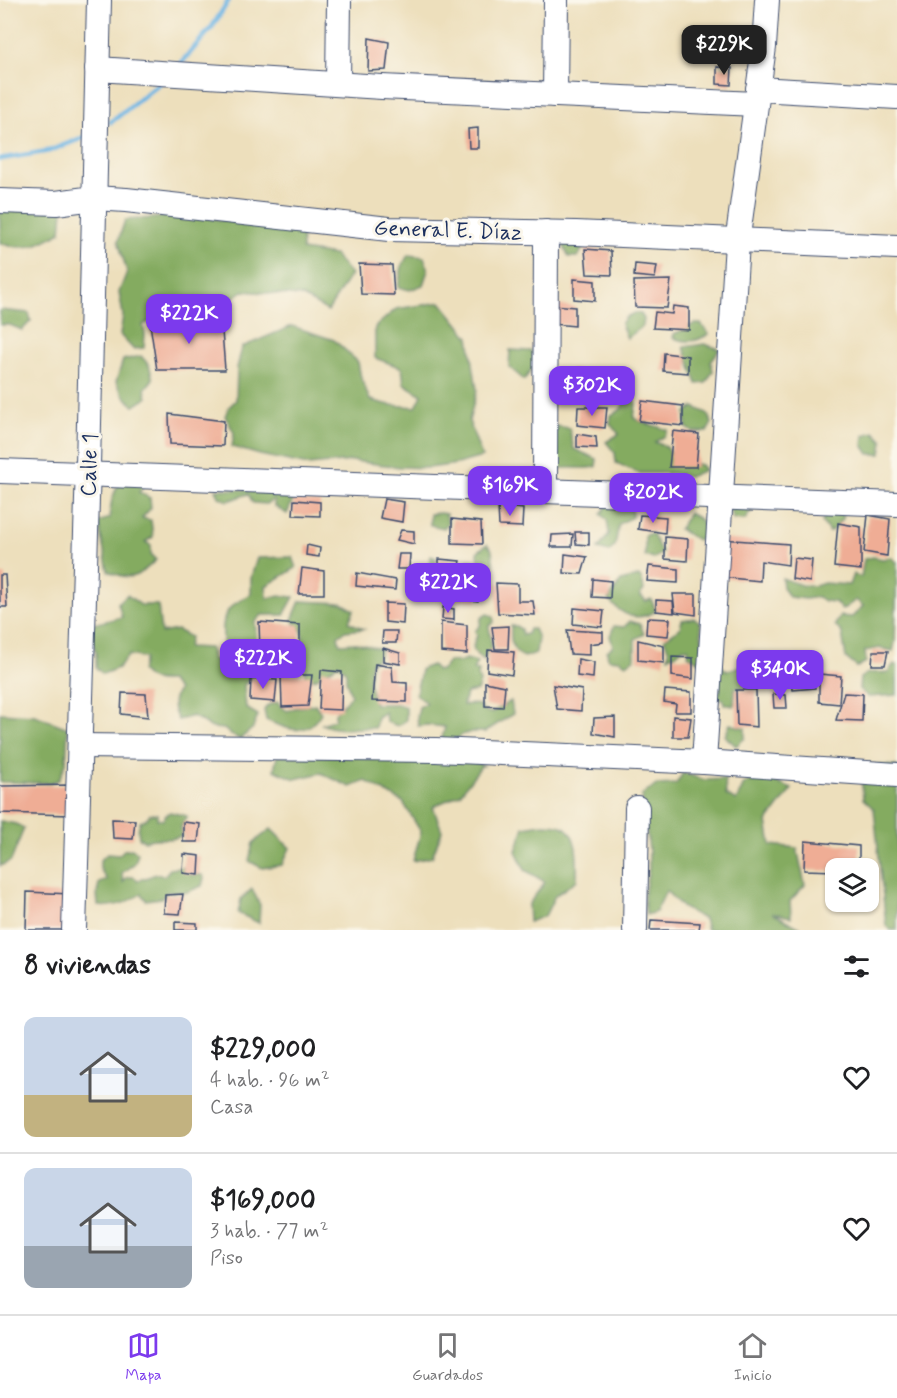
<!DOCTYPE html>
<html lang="es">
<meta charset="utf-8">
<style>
:root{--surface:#fff;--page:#f6f6f6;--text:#202124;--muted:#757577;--line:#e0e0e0;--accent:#7c3aed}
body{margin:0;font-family:Mynerve,sans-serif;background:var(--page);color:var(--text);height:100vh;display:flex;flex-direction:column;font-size:22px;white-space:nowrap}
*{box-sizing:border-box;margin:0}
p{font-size:20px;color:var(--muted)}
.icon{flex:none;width:33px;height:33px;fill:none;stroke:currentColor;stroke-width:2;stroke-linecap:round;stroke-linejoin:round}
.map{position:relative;height:930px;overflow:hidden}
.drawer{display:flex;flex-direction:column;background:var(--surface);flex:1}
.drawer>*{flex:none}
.controls{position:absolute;left:825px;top:858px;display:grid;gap:12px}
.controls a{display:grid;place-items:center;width:54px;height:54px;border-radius:12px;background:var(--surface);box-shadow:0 2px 4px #0004;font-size:30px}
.price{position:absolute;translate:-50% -51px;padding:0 14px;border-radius:12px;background:var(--accent);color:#fff;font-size:20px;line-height:39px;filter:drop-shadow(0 2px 3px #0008)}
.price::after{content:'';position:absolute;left:50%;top:36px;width:18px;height:14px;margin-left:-9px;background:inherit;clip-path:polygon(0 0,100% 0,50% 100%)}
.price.active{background:#222;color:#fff}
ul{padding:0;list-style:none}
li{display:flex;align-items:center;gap:18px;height:150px;padding:0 24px}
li+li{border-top:2px solid var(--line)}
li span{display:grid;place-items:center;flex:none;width:168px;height:120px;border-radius:12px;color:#555}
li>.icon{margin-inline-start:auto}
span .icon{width:72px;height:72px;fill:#fffc;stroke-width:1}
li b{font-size:26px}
h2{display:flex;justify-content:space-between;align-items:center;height:72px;padding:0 24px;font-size:26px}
.menu{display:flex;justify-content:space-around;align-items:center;height:84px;border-top:2px solid var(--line);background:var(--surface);font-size:16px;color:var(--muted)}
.menu a{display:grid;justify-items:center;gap:3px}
.menu .active{color:var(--accent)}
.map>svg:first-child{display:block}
.forest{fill:#84ab61;stroke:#506d60;stroke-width:1.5}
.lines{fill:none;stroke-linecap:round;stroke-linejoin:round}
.stream{stroke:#6bb4e3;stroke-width:5}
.building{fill:#efad95}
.minor-casing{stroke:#3a496c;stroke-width:26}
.minor{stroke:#fff;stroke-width:24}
.labels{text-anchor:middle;stroke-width:6;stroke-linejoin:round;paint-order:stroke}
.street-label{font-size:22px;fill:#1b2f5e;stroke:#fbf7ec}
</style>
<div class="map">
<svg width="897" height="930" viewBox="0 0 897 930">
<rect width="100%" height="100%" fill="#fbf7ec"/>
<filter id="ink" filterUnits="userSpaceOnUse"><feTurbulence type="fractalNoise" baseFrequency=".0167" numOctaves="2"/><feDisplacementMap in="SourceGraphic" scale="12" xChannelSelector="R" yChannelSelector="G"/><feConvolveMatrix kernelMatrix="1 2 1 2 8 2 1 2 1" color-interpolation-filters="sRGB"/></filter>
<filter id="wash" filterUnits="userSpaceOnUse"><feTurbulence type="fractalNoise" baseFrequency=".008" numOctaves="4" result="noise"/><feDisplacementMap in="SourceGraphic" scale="24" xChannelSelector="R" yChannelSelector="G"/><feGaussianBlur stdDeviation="1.35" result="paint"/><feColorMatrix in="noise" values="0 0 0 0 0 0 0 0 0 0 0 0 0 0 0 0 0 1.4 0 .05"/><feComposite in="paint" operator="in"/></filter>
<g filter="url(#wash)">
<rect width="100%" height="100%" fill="#eddfbc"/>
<g class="forest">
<path d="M0 204 63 210 61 232C39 245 25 252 0 243Z"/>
<path d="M179 214 302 231V250L334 255 351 274 328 311 301 296 243 291 210 313 187 318 160 316 143 325 145 334 144 348 133 349 120 335 123 315 119 292 127 272 118 241 125 220 154 218Z"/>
<path d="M561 241 586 242 578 257H569Z"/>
<path d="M408 255 424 257 428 270 423 285 410 290 398 287 402 266Z"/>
<path d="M441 302 469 337 477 390 469 421 482 457 457 464 429 468 400 467 353 461 308 465 260 455 232 447 234 433 225 416 229 407 236 400 237 368 242 347 292 326 334 340 358 362 361 378 370 400 390 405 416 407 422 395 404 384 402 368 375 358V327L396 309Z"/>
<path d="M0 310 29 313 31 321 22 330 10 325H0Z"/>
<path d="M634 313 641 314 644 319 643 326 627 338 621 324 626 317Z"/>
<path d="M694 324H701L709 334C696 342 688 343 673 338L674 334Z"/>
<path d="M704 344 720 349 711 361 713 371 706 383 697 384 684 347Z"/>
<path d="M510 350 531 351C537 363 532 370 524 380L509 367Z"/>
<path d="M141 356 149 365 153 379 145 389 147 398 134 406 124 396 116 382 123 360Z"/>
<path d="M628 384 633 386 636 405 634 418C647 425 655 425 668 430L665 436 655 442 665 446 674 459 701 465 705 470 689 477 673 473H638L616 463 615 453 606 442 619 434 610 424 611 415 619 411 625 403 619 396 621 387Z"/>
<path d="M694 407 707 413 712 423 707 432H693L686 427V412Z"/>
<path d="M554 426 569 428 574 449 597 459 596 467C582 470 570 466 556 469Z"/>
<path d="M874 432 883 441 881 454H869L863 445 864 435Z"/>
<path d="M148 481 139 492 150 498 151 508 142 518 151 520 153 537 145 542 151 545V555L156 560C138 577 132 582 108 571L98 522 110 518C110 504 112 496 119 484Z"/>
<path d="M216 489 297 491 287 514 274 506V499L267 504 253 503 248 494 228 501 219 497Z"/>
<path d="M627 498 632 508V517L619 524 615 546 609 552 598 549 609 534 607 520 601 514 606 507 608 501Z"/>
<path d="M732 505 754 507 745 520 733 519 730 511Z"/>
<path d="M841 511 843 517 835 528 829 532 822 522 826 512Z"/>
<path d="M440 513 446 514 448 523 444 528 430 525V514Z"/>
<path d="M689 513 701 520 705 536 697 540 679 529Z"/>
<path d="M652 533 662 553 653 559 645 556V535Z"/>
<path d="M487 544 492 550 494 567 488 576 480 575 471 578C466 571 464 567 468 559L480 562 477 552Z"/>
<path d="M431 556 436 558 440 588 423 587Z"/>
<path d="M292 557 296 568 266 586 267 598 281 596 294 597 284 615H262L255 622 257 647 270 655 279 656V670L256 673 244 685 246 708 258 715 253 728 240 739 231 735 224 729 212 728 193 716 178 720C172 709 171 700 178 690L170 681C158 681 149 682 141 671L145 658 129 655 118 668 103 674 96 668V652L90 637 93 624 122 617 118 603 127 595 141 605H158L161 633 177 630 190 637 188 647 210 648 212 659 225 663C225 647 217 620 231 607 236 602 245 598 251 594V577L257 558Z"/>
<path d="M873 557 883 559 890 557 897 562 895 642 893 651 880 648 865 651 866 662 857 667 846 658 842 633 835 625 840 616 852 617 863 606 856 600 842 610 835 602 824 601 818 597 806 599 789 597 783 587 782 578 801 585 815 586 824 583 849 585 853 574 861 577 864 559Z"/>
<path d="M639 576 642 580 644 590 640 595 646 601 651 599 656 611C635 623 623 615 608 600L621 581Z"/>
<path d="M300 601 342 603 354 610 349 622 364 629 345 631 338 636 340 644 356 643 381 649 377 659 371 662 369 683 375 704H397L406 707V720L398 726 386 722 385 712 377 717 375 728C356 726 340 733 322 724L335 719V713L351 695 346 680V672L339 664 315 679H305V658L302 631 292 620Z"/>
<path d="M487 614 493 616 494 622 489 626 492 647 486 653 485 660C473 654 470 648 477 636L475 631 480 626 481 618Z"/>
<path d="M694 618 700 622 705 662 698 661 688 655 689 652 688 648H683L675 655 668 657 669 651 664 639 680 628 682 620Z"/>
<path d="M630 621 640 624 644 634 635 639V658L626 664 620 660 608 659 607 651 613 646 610 636 614 626 624 627Z"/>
<path d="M511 626H516L521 629 522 635 527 634 529 629H534L538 638 536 653 525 657C511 653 510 639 511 626Z"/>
<path d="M466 659 477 662 473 670 479 671 478 677 480 682 477 691 466 693 463 705 471 704 480 705 482 710 491 713 511 701 513 714 485 732H471L462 735 448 747 442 738 445 727 428 725 418 726 417 717 419 707 426 703 416 694C417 685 420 678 421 669L432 665 437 671 443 669 448 661 459 662Z"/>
<path d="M715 660 727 671 740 666 745 673 748 683 746 687 735 688 734 706 724 704 723 699 714 698Z"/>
<path d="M894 664 897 666V695L868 697 859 689 860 678C870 669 876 674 888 672Z"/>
<path d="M278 702 282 708 288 711C295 706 306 707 315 704L321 713C307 738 288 730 266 720L264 710 268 705Z"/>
<path d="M0 713 35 715 68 728 66 763 59 780 48 783 0 782Z"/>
<path d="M730 724 745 728V738L736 746 725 736Z"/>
<path d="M456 755 485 766 482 765 460 794 433 807 442 831 432 857 413 861 421 832 403 802 366 781 350 787 321 773 295 779 274 770 277 756Z"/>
<path d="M860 764 897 766V930H891L886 926 874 809 863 799Z"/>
<path d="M683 773 705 780 725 779 726 795 736 801 744 784 761 776 792 789 767 822 771 845 797 848 805 885 790 901 791 917 772 913 804 930H707L704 919 683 908 666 891 656 912 646 915 644 896 649 868V850L642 795 657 785 676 784Z"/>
<path d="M170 812 187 816 181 827V836C169 842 158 836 145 841L139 838 138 829 140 822 146 819 150 814H158L157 819 163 820 165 815Z"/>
<path d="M0 821 16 824 24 828 11 861 0 866Z"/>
<path d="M542 824C548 824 556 824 562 826 580 834 577 864 577 880L555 896 545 916 529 922 528 905 545 882 525 870 516 851 524 827Z"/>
<path d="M271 829 290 848 282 865 262 868 249 861 253 843Z"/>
<path d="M132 849 138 853 135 863 122 873 123 882 127 877H134L138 881C143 877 149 878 155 874L164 876 170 869 182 867 191 875H202L204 878 202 886 187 892H167L162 898 146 900 141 894C128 903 115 908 98 906L97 893 99 883 107 880 100 869V860L107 854 119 855 124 850Z"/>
<path d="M252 889 260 905 259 923 238 913 241 899Z"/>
</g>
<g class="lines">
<g class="stream">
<path d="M182 62 212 27 229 0"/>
<path d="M111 122 162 81"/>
<path d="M0 159 49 151 90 135"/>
</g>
</g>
<g id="blocks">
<g class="building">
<path d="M369 38 389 42 386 70 368 71Z"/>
<path d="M717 67 732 68 731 85 717 84Z"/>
<path d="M478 128V148H469L468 129Z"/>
<path d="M585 249 611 251 612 275 587 274Z"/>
<path d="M359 264 392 265 394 295 361 294Z"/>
<path d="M635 264 657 266 655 278 634 276Z"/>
<path d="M574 279 595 281V301L574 299Z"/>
<path d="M671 280 667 308 635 307 634 281Z"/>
<path d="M554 305 575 307V326L554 324Z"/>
<path d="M673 306 689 308V330L653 328 655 312 672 314Z"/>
<path d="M221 318 225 370H157L150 324Z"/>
<path d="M664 353 688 356V373L663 371Z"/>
<path d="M570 369 621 375 615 400 568 398Z"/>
<path d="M642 401 683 406V426L639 421Z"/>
<path d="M578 407H607L605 428 577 425Z"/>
<path d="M169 414 224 421 223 446 170 444Z"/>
<path d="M673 431 699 434 696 467H669Z"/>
<path d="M577 434 596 437 597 448 577 447Z"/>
<path d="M384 499 404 502 402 522 380 518Z"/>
<path d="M294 500 320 502V516L293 515Z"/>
<path d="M498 506 523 509 522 527 499 526Z"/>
<path d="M640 515 666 517 665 533 638 529Z"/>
<path d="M868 515 890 519 887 556 864 552Z"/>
<path d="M452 519 481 522 482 544 452 543Z"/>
<path d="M838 523 861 527V570L834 567Z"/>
<path d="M401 530 414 531V544L397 540Z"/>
<path d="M575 532H589V545L576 544Z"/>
<path d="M573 534 572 547H551L552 535Z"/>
<path d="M665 537 688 539 687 561 665 559Z"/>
<path d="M721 539 789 544 788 565 761 561 760 581 720 577Z"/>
<path d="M307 545 320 548 319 557 306 555Z"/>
<path d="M399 554H410L409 569H397Z"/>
<path d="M565 554 587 557 582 574 564 573Z"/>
<path d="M794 558 812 560 810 582 792 579Z"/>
<path d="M439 559 460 561 458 571H439Z"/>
<path d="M649 566 678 569V583L647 581Z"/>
<path d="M302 568 324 571V594H299Z"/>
<path d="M357 573 396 580 395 590 356 586Z"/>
<path d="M0 575H5L7 607H0Z"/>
<path d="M453 579 478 581V601L453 599Z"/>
<path d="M593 579 611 581 610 598 592 597Z"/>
<path d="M496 583 518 584V601H533L535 615 498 613Z"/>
<path d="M673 594H696V615L675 612Z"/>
<path d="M656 600 673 601 674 613 656 611Z"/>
<path d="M385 603 404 604 403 624 385 622Z"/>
<path d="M443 607 454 609V620L442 619Z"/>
<path d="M574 608 604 611 602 627 573 624Z"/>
<path d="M647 618 670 619 668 636 646 634Z"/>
<path d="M259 622 300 625V654L260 651Z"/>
<path d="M441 622 467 625V654L441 652Z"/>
<path d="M509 626 508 649H495L492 627Z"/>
<path d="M567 630 603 632V642L590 644V655L570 654Z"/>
<path d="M383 631H397L396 643H382Z"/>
<path d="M638 640 664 646V663L638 660Z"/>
<path d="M383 648 400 653V664L383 661Z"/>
<path d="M488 650 514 652 512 675 487 671Z"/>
<path d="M873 651H888L885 665H872Z"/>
<path d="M672 657 693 658V679L672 676Z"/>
<path d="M578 659 594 662 593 678 577 676Z"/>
<path d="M375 664 392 667 393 682 407 683V702L372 701Z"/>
<path d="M789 667H812L815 688 793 690Z"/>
<path d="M321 670 342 672 341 710 319 709Z"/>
<path d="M819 674 841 676 839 704 819 702Z"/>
<path d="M281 675H312L308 706 282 707Z"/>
<path d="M251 679 277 680 275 702 250 700Z"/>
<path d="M485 682 505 686 503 707 485 706Z"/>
<path d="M553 685 582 690 581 711 557 709Z"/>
<path d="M665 690 691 692V712H675L676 704 664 702Z"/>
<path d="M736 690H756L757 727 737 725Z"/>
<path d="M122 693 146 694 148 717 121 714Z"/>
<path d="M844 693 863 694 862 721 836 720Z"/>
<path d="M773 694 786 695 787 708H774Z"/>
<path d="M673 716 691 718 688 737H673Z"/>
<path d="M615 717V737L593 733 594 718Z"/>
<path d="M73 785 70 815 0 813V786Z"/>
<path d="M112 819 135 820 133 839 113 838Z"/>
<path d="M183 822 200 824 198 842H183Z"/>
<path d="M805 841 859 846V868H836V871L804 870Z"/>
<path d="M184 854 200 856 199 875 183 873Z"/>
<path d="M27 892 70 894 67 930H26Z"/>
<path d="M183 894 180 914 164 913 165 895Z"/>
<path d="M651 920 700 923 699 930H650Z"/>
<path d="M175 922 197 923V930H175Z"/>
</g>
</g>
</g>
<g filter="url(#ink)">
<use href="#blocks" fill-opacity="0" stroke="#3a496c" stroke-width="1.5"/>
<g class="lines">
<g class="minor-casing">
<g id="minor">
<path d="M97 69 382 87 756 104"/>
<path d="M338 84 339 0"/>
<path d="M758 89 897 97"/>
<path d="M555 95 556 0"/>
<path d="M0 201 56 203 94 198 126 200 389 229 576 233 897 247"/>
<path d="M0 471 897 504"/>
<path d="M545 491 546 232"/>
<path d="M80 746 436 750 704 762 897 775"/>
<path d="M704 762 737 243 764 47 767 0"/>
<path d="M74 930 88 466 99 0"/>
<path d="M635 930 637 808"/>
</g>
</g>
<use href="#minor" class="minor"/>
</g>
</g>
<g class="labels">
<g class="street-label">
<text transform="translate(448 229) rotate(2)" y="8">General E. Díaz</text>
<text transform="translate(88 465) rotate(-88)" y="8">Calle 1</text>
</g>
</g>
</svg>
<div class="controls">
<a><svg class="icon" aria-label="layers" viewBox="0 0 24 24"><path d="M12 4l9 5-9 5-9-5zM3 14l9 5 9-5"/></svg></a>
</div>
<b class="price active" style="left:724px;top:76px">$229K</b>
<b class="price" style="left:189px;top:345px">$222K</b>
<b class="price" style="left:592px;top:417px">$302K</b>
<b class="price" style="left:510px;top:517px">$169K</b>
<b class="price" style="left:653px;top:524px">$202K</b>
<b class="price" style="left:448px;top:614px">$222K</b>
<b class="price" style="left:263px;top:690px">$222K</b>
<b class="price" style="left:780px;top:701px">$340K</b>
</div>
<section class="drawer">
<h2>8 viviendas<svg class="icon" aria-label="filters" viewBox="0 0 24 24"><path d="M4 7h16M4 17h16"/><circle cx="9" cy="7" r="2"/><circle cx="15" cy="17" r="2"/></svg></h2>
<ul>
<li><span style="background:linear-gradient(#c9d6e8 65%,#c2b280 0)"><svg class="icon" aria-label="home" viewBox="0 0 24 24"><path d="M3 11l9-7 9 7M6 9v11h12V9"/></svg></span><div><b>$229,000</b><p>4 hab. · 96 m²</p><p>Casa</p></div><svg class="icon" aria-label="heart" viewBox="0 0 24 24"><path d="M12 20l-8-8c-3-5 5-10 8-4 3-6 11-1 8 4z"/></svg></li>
<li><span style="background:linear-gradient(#c9d6e8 65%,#9aa5b1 0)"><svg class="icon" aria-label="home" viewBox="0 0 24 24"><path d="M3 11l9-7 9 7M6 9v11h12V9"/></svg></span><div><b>$169,000</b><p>3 hab. · 77 m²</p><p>Piso</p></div><svg class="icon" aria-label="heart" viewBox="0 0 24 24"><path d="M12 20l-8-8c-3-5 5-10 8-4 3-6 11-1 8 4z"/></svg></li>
</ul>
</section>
<nav class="menu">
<a class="active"><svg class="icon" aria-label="map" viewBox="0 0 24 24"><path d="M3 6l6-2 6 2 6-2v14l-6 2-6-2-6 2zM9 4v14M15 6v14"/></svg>Mapa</a>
<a><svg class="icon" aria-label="saved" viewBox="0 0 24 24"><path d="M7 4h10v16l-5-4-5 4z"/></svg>Guardados</a>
<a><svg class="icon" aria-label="home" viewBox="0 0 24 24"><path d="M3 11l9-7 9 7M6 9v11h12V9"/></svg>Inicio</a>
</nav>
